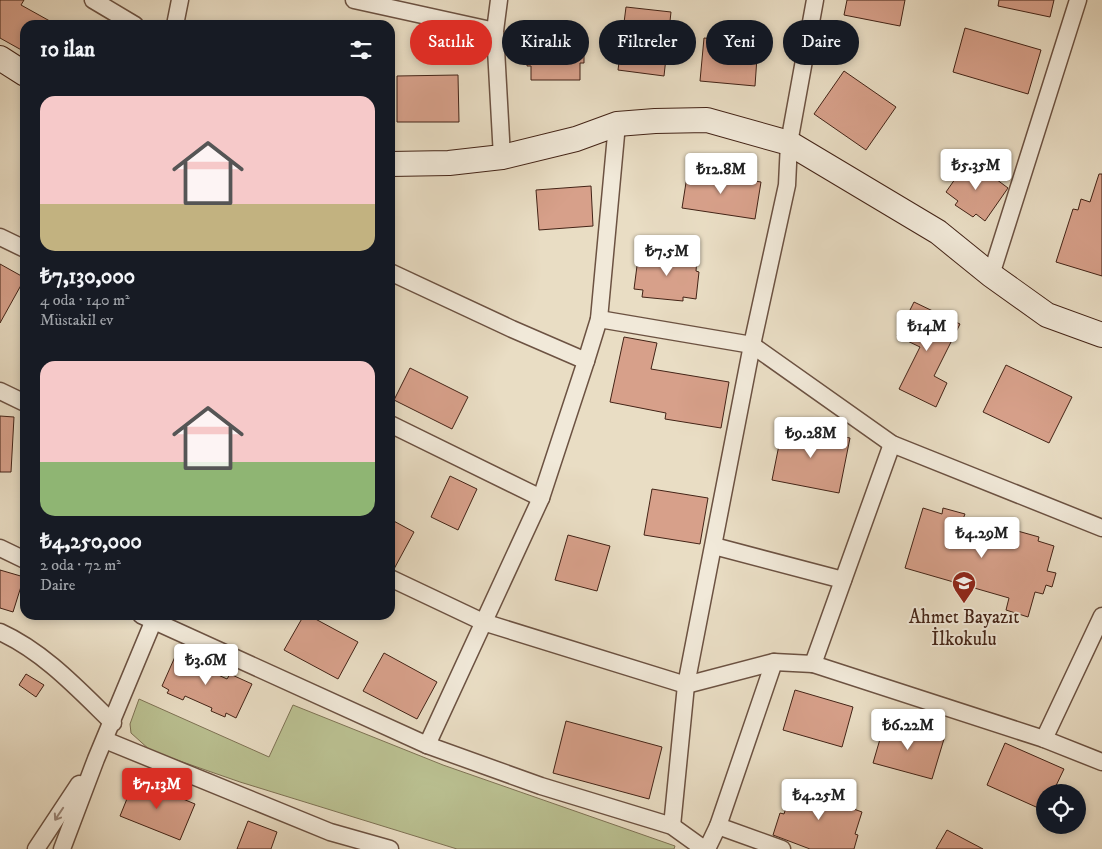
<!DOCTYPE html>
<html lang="tr">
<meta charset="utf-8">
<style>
:root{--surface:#171b24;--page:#20242c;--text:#f1f3f6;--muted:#9ea1a6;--accent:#d93025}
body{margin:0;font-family:"IM FELL DW Pica",serif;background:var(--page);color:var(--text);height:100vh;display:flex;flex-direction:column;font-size:19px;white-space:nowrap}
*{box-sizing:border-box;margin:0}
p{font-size:16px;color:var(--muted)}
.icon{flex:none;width:28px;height:28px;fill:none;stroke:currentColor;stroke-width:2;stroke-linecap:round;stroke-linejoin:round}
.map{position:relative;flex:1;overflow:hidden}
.details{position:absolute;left:20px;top:20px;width:375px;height:600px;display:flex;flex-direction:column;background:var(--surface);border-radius:15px;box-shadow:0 2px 8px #0003}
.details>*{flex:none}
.top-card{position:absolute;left:410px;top:20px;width:475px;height:45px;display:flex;gap:10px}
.buttons{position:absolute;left:1036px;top:784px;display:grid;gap:10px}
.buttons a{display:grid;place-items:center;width:50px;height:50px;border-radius:50%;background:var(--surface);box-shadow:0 2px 8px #0003;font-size:25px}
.price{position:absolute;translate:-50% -42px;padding:0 11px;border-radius:5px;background:#fff;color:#222;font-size:16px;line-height:32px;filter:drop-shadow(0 1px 2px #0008)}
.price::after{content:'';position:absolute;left:50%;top:30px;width:15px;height:11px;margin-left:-8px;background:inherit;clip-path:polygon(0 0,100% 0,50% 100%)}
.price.selected{background:var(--accent);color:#fff}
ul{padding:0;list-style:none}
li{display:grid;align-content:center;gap:10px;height:265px;padding:0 20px}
li span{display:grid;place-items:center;height:155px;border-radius:15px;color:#555}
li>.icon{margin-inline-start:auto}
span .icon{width:90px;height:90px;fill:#fffc;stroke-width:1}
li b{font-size:21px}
h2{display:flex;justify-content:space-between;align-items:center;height:60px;padding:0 20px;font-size:21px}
.pill{padding:0 18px;border-radius:22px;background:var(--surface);box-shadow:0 2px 8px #0003;font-size:18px;line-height:45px}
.pill.selected{background:var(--accent);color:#fff}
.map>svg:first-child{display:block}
.green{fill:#bac091;stroke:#7e7254}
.building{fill:#d7a08a;stroke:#432316}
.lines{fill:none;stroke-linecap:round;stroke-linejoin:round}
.street-casing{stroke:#6c5242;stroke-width:19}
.secondary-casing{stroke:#432316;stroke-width:26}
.street{stroke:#f1e9d9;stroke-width:16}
.secondary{stroke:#f1e9d9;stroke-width:24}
.oneway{stroke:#9a8678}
.labels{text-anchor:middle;stroke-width:4;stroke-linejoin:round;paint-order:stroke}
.poi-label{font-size:19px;fill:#432316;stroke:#f1e9d9}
</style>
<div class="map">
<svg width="1102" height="849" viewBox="0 0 1102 849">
<rect width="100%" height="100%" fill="#e9ddc4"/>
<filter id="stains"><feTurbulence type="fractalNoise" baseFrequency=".004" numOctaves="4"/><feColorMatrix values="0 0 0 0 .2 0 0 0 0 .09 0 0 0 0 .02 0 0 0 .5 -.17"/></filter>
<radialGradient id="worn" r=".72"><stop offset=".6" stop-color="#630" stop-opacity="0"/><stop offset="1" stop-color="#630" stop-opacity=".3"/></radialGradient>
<path class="green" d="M139 699 269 757 293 705 443 765 675 846 674 849H457L240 782 151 751 131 733 130 724Z"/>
<g class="building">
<path d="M0 0H24L21 5 57 25H25V52L0 38Z"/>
<path d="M847 0H905L900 26 844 15Z"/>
<path d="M999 0H1054L1050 17 998 6Z"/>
<path d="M626 7 671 12 664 76 618 70Z"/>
<path d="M532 28H581V47L584 48V63H580V80H531V66H527V48H531Z"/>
<path d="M965 28 1041 50 1028 94 953 72Z"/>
<path d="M714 35 750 38 749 42 758 43 755 86 700 81 704 38 714 39Z"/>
<path d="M844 71 896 107 866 150 814 114Z"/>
<path d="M458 75 459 122H397V76Z"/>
<path d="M969 159 1008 188 985 221 976 214 973 217 955 205 958 201 946 192Z"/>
<path d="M688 170 761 182 755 219 682 208Z"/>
<path d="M1099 174H1102V276L1056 262 1073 209 1078 210 1081 199 1090 202Z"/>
<path d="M591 186 593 226 539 230 536 190Z"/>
<path d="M643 252 697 259 696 271 699 272 696 299 683 297V301L642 297 643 290 634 289 637 266H642Z"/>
<path d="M0 264 25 278 0 323Z"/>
<path d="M914 302 960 324 934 376 947 383 936 407 899 389 920 347 897 336Z"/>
<path d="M624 337 657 343 651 369 729 382 721 428 665 419 666 413 610 402Z"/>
<path d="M1006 365 1072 397 1049 443 983 412Z"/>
<path d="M410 368 468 397 452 429 394 400Z"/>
<path d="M0 416 14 417 11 472H0Z"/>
<path d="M783 425 850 438 839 493 772 480Z"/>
<path d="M450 476 477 489 458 530 431 517Z"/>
<path d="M652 489 708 498 700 544 644 535Z"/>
<path d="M923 508 942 514 943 508 965 514 961 524 1011 539 1014 530 1039 537 1038 541 1054 546 1047 571 1056 573 1052 587 1046 585 1043 594 1035 592 1028 617 1006 610 1009 598 905 568Z"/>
<path d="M390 519 414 532 394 569 390 568Z"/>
<path d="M568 535 610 546 597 591 555 580Z"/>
<path d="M0 570 24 577 13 612 0 608Z"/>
<path d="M304 615H308L358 642 338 679 284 650Z"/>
<path d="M178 650 205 662 203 668 227 679 230 674 252 684 236 718 226 713 225 717 211 711 212 708 185 696 183 700 167 693 169 690 162 686Z"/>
<path d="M384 653 437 682 417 719 363 691Z"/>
<path d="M26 674 44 685 36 697 19 685Z"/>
<path d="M795 690 853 707 842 747 783 730Z"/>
<path d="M566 721 662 747 649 799 553 773Z"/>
<path d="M885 722 944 739 932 779 873 763Z"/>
<path d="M1005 743 1064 769 1053 792H1045V811L987 785Z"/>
<path d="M135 779 195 804 180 840 120 816Z"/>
<path d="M802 787 853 802 851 808 862 812 855 834 858 835 854 849H810L773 835 780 813 784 814 791 792 799 794Z"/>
<path d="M248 821 277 832 271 849H237Z"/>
<path d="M947 830 983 849H936Z"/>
</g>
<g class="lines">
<g class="street-casing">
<g id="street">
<path d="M93 0 135 25"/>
<path d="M354 0 495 31"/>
<path d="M499 0 495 31 502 157"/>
<path d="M175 25 180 0"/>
<path d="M617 124 599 319 586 361 541 498 427 745 541 786 672 826 704 849"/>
<path d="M0 237 25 249"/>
<path d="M390 272 512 329 586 361"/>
<path d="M991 275 1078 0"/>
<path d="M599 319 752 345 892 444 1102 528"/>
<path d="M0 391 25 403"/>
<path d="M390 424 541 498"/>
<path d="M714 546 843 580"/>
<path d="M0 548 25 560"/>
<path d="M390 578 483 622 686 685 774 662 813 664 1044 739 1102 762"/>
<path d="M141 615 427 745"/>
<path d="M0 632C44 652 78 689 113 723"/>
<path d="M813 664 892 444"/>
<path d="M1044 739 1102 616"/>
<path d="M105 740 330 832 390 849"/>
<path d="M672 826 686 685 752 345 787 185 789 143 815 0"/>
<path d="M718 826 782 849"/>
<path d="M36 849 79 784"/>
<path d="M62 849 96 759 156 615"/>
<path d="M707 849 718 826 774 662"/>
</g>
</g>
<g class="secondary-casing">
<g id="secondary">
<path d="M0 58 25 74"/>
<path d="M390 164 449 163 502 157 576 139 617 124 655 121 707 120 789 143 938 232 991 275 1047 315 1102 335"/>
</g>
</g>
<use href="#street" class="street"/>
<use href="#secondary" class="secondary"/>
</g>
<defs><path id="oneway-shaft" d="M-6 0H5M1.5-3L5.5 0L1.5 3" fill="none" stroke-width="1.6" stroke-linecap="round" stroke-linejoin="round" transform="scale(1.25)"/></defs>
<use class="oneway" href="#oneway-shaft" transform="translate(59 814) rotate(124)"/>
<defs>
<g id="school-pin" transform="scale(1.25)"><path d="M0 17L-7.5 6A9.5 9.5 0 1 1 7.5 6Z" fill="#8f2418" stroke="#f1e9d9"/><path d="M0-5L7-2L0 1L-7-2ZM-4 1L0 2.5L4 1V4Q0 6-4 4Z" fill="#fff"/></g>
</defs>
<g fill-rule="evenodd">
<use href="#school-pin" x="964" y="583"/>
</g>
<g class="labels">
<g class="poi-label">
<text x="964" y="623">Ahmet Bayazıt<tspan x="964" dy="22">İlkokulu</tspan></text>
</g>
</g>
<rect width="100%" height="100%" filter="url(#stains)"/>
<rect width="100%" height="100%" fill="url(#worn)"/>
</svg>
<div class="buttons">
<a><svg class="icon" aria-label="locate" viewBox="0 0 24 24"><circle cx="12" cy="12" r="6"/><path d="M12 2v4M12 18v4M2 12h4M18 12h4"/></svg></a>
</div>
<b class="price" style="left:976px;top:191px">₺5.35M</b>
<b class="price" style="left:721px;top:195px">₺12.8M</b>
<b class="price" style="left:667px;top:277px">₺7.5M</b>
<b class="price" style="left:927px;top:352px">₺14M</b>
<b class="price" style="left:811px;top:459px">₺9.28M</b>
<b class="price" style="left:982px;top:559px">₺4.29M</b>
<b class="price" style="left:206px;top:686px">₺3.6M</b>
<b class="price" style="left:908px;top:751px">₺6.22M</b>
<b class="price selected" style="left:157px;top:810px">₺7.13M</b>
<b class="price" style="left:819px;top:821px">₺4.25M</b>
<div class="top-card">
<a class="pill selected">Satılık</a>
<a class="pill">Kiralık</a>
<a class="pill">Filtreler</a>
<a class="pill">Yeni</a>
<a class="pill">Daire</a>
</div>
<section class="details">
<h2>10 ilan<svg class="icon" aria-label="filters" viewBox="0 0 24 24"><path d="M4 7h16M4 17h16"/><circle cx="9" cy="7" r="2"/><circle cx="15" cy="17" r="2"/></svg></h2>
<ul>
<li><span style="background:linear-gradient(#f6c9c9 70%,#c2b280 0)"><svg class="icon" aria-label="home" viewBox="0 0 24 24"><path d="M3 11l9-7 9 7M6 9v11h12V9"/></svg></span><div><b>₺7,130,000</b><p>4 oda · 140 m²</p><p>Müstakil ev</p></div></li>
<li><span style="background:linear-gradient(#f6c9c9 65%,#8fb573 0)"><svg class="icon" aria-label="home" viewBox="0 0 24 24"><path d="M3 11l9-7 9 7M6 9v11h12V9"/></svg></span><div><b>₺4,250,000</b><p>2 oda · 72 m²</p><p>Daire</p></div></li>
</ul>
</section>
</div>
